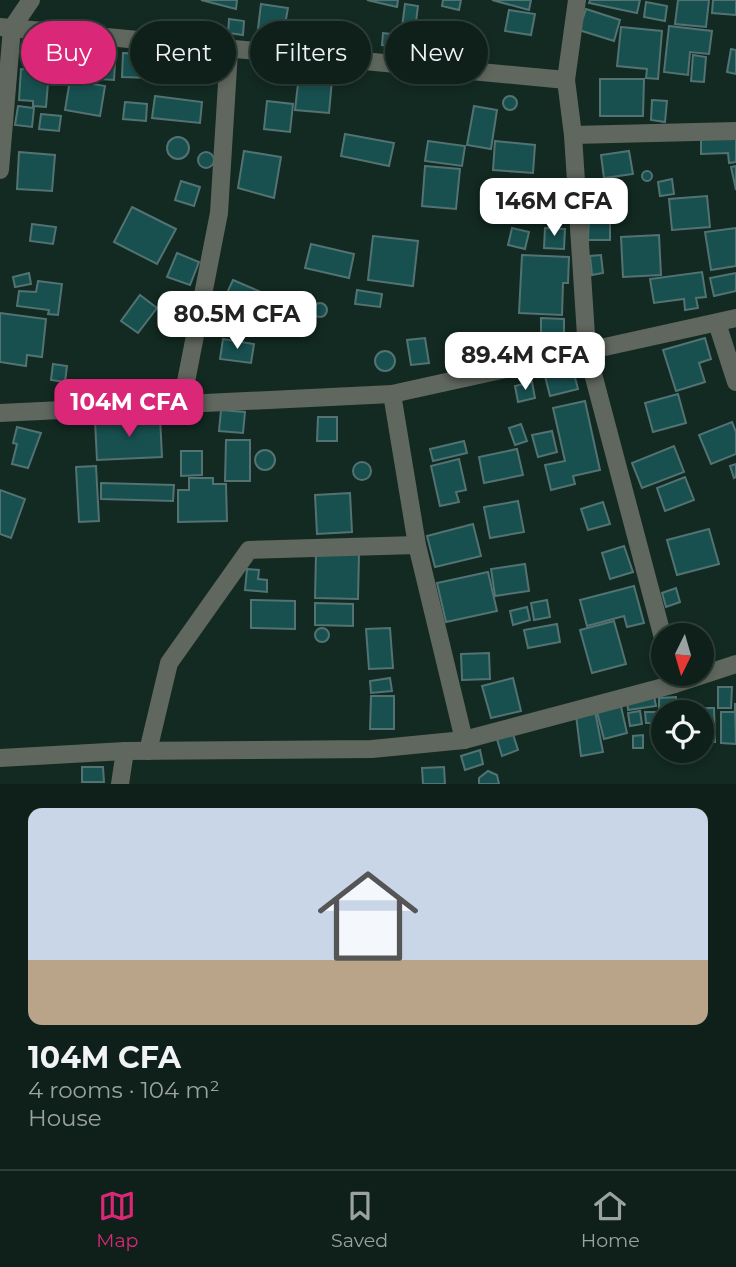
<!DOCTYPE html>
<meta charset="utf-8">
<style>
:root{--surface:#0e2019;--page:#172822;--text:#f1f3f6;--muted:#9ba3a2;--line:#2e3e38;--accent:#db2777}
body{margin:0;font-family:Montserrat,sans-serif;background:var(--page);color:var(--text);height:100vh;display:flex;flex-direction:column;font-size:26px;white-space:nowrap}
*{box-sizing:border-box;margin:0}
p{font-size:23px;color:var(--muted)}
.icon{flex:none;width:38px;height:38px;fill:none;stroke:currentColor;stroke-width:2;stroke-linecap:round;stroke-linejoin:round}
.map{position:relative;height:784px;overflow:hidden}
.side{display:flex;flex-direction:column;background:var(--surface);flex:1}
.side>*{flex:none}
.hud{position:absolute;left:21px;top:21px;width:695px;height:63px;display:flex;gap:14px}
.needle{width:46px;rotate:185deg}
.controls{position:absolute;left:651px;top:623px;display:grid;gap:14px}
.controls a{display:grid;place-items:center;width:63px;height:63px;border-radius:50%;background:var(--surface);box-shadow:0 4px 10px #0003,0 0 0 2px var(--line);font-size:35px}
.price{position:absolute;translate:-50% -60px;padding:0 16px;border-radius:14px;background:#fff;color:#222;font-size:23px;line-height:46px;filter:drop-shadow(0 2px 4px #0008)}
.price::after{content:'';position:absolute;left:50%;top:42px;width:21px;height:16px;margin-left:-10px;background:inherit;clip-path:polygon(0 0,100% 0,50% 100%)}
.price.current{background:var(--accent);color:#fff}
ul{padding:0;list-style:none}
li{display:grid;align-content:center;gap:14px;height:371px;padding:0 28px}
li+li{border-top:2px solid var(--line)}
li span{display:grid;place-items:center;height:217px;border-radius:14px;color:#555}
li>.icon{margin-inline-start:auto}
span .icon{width:126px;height:126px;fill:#fffc;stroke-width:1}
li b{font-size:30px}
.pill{padding:0 24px;border-radius:32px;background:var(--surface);box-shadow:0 4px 10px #0003,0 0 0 2px var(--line);font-size:24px;line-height:63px}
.pill.current{background:var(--accent);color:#fff}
.dock{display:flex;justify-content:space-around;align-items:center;height:98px;border-top:2px solid var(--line);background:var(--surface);font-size:19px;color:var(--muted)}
.dock a{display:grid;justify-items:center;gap:4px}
.dock .current{color:var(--accent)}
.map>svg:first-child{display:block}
.building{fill:#185050;stroke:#537272;stroke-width:2}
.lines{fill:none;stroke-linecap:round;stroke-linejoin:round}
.minor{stroke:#60675e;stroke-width:18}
.tertiary{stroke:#60675e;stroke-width:18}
</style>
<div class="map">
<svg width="736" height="784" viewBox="0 0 736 784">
<rect width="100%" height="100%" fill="#122a21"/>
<g class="building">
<path d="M201 0H237L236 9Z"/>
<path d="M367 0H398L397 7Z"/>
<path d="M443 0H461L459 10 442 6Z"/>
<path d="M492 0H531L529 10Z"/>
<path d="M590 0H640L637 13 589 3Z"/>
<path d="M678 0H709L706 27 675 24Z"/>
<path d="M713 0H736V15L712 13Z"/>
<path d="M646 2 667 6 665 21 644 17Z"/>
<path d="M261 4 288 8 284 30 272 28 271 39 257 37Z"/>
<path d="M405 4 418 6 414 37 426 38 424 50 382 45 383 33 401 35Z"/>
<path d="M586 9 620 20 614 41 579 30Z"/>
<path d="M509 10 535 14 531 35 505 31Z"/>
<path d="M229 19 244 21 243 35 228 33Z"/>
<path d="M669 26 712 31 709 54 690 52 688 75 664 72Z"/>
<path d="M621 27 662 31 658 79 646 78 647 69 617 66Z"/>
<path d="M65 48 79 50 77 77 64 76 65 68 37 65 38 53 65 55Z"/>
<path d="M731 49 736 50V74L727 72Z"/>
<path d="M123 53 154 54 152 78 122 77Z"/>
<path d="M158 54 192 57 189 84 156 80Z"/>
<path d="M693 55 706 57 704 82 691 81Z"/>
<path d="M84 61 115 63 114 80 83 78Z"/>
<path d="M300 66 333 69 329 113 295 110Z"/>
<path d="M21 69 49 71 46 107 33 106V101L19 100Z"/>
<path d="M600 79H644L643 116H600Z"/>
<path d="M70 80 105 86 100 116 65 110Z"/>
<circle cx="510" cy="103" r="7"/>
<path d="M155 96 202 102 200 123 152 118Z"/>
<path d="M652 100 667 101 665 122 651 120Z"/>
<path d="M267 101 293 104 290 132 264 129Z"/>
<path d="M125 102 147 104 146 121 123 119Z"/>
<path d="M18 106 34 108 32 127 15 125Z"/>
<path d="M474 106 497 110 491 149 467 145Z"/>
<path d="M41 114 61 116 59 131 39 129Z"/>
<path d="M345 134 394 143 389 166 341 156Z"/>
<path d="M736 136V162L729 163 728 153 701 154V137Z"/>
<circle cx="178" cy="148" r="11"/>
<path d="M428 141 465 146 462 166 425 161Z"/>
<path d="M495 141 535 145 533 173 493 170Z"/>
<path d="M244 151 281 157 274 198 238 188Z"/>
<path d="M629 151 633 174 604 178 601 155Z"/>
<path d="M19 152 55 155 52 191 17 189Z"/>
<circle cx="206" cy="160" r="8"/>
<path d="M425 166 460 169 456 209 422 206Z"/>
<path d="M736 166V190L731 167Z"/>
<circle cx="647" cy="176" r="5"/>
<path d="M498 179 543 182 541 207 497 204Z"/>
<path d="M672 179 674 194 660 196 658 182Z"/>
<path d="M181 181 200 187 194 206 175 200Z"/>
<path d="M707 196 710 227 672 230 669 199Z"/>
<path d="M132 207 176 229 157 264 114 242Z"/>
<path d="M589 216 610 217V240H588Z"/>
<path d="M32 224 56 227 53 244 30 241Z"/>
<path d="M512 228 529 232 525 249 508 245Z"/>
<path d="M545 228 565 229 564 249 544 248Z"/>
<path d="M736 228V266L711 270 705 232Z"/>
<path d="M659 235 661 275 623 277 621 237Z"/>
<path d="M373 236 418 241 413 286 368 280Z"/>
<path d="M311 244 354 254 349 278 305 268Z"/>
<path d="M177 253 199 262 190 285 167 277Z"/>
<path d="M522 255 569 257 568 283H563L562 315 519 313Z"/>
<path d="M601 255 603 273 592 275 590 256Z"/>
<path d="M702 272 706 297 696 298 698 308 685 310 684 299 654 303 650 279Z"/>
<path d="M29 273 31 284 15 287 13 277Z"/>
<path d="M736 273V291L714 296 710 278Z"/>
<path d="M233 280 261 292 247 322 219 310Z"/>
<path d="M38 281 62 284 58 315 48 314 49 310 17 306 19 291 36 292Z"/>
<path d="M357 290 382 294 380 307 355 304Z"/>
<path d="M140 295 157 308 138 333 121 321Z"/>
<circle cx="320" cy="310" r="7"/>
<path d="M0 313 46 319 42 357 27 355 26 366 0 362Z"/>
<circle cx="284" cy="325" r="7"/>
<path d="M541 318 564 319V334H541Z"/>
<path d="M425 338 429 363 411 365 407 340Z"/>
<path d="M705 338 711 359 699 363 705 382 676 391 663 350Z"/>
<path d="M223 339 254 344 251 363 220 359Z"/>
<circle cx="385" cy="361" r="10"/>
<path d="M53 364 67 366 65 382 51 380Z"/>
<path d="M573 370 578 389 550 396 545 376Z"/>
<path d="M532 382 535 398 518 402 515 386Z"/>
<path d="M678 394 686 423 653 432 645 403Z"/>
<path d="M585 401 600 470 573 476 575 484 551 490 545 465 565 461 553 408Z"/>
<path d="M221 410 245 412 243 433 219 431Z"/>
<path d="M160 417 162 457 97 460 95 421Z"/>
<path d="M318 417H337V441H317Z"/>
<path d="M732 422 736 432V454L711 464 699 435Z"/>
<path d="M521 424 527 441 515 445 509 428Z"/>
<path d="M17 427 41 433 28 468 12 464 17 444 13 443Z"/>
<path d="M552 431 557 452 538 457 532 435Z"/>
<path d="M226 440H250V481H225Z"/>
<path d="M464 441 467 453 433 461 430 449Z"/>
<path d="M674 446 684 472 642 488 632 463Z"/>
<path d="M517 449 523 475 484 483 479 457Z"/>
<circle cx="265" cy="460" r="10"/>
<path d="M181 451H202V475L181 476Z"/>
<path d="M459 459 466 490 456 492 459 502 440 506 431 466Z"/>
<circle cx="362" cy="471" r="9"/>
<path d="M736 464V477L734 478 730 466Z"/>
<path d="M96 466 99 521 79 522 76 467Z"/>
<path d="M685 477 694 500 665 511 657 488Z"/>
<path d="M189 478H213V484H226L227 521 178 522V490H189Z"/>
<path d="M101 483 174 485 173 501 101 499Z"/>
<path d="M0 490 25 499 11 538 0 534Z"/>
<path d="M350 493 352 532 317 534 315 495Z"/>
<path d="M518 501 524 532 490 538 484 507Z"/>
<path d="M603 502 610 524 588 530 581 509Z"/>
<path d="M473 524 481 556 435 567 427 536Z"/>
<path d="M709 529 719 564 677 575 667 540Z"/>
<path d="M624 546 633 572 610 579 602 553Z"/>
<path d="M316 553 359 554 358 599 315 598Z"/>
<path d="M525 564 529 591 495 596 491 569Z"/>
<path d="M247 569 259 570 258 579 267 580V592L245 590Z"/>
<path d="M488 572 497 611 446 622 437 583Z"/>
<path d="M634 586 644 623 627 627 624 616 587 626 580 600Z"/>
<path d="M676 588 680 602 666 607 662 593Z"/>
<path d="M251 600 295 601V629L251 628Z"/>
<path d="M547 600 550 617 534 620 531 603Z"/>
<path d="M315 603 353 604V626L315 625Z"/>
<path d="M527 607 530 620 513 625 510 611Z"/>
<path d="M614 621 626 664 592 673 580 630Z"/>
<path d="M557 624 560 642 528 648 524 630Z"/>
<path d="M390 628 393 668 369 669 366 629Z"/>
<circle cx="322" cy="635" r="7"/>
<path d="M489 653 490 679 462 680 461 654Z"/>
<path d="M390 678 392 691 371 693 370 681Z"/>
<path d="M513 678 521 711 491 718 482 686Z"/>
<path d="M718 687H732L731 708H718Z"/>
<path d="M371 696H394V729H370Z"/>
<path d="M654 696 656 706 628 710 627 699Z"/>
<path d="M676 697 677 712H663V723H646L645 712H659V698Z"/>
<path d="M620 702 627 733 604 739 596 708Z"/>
<path d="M735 703 736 744 721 743V712H735Z"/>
<path d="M692 708H714L715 742H702V712H692Z"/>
<path d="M595 711 603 752 581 756 576 715Z"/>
<path d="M640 711 642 724 630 726 628 713Z"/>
<path d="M663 725V736L653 737 652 726Z"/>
<path d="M512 731 518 750 502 756 496 736Z"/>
<path d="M643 735V748H633V736Z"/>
<path d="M480 750 483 764 465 770 461 756Z"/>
<path d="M82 767H103L104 782H82Z"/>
<path d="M444 767 445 784H423L422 768Z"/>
<path d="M488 771 497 775 499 784H479V778Z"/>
</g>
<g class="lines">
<g class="minor">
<path d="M577 0 566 80 573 135 587 351 663 638"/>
<path d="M0 27 566 80"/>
<path d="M573 135 736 131"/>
<path d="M0 170 12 28 31 0"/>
<path d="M717 323 736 382"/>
<path d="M392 394 417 545 464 740"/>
<path d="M182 402 219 213 229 51"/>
<path d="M148 751 169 663 249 550 417 545"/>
<path d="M0 758 125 751 372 749 464 740 675 684 736 664"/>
<path d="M120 784 125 751"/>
</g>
<path class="tertiary" d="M0 413 392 394 736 318"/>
</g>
</svg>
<div class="controls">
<a><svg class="needle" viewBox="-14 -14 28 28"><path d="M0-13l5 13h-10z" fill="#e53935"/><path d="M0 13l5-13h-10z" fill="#9ba3a2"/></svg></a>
<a><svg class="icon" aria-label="locate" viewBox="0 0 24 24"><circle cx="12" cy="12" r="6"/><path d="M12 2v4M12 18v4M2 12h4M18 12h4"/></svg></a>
</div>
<b class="price" style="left:554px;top:238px">146M CFA</b>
<b class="price" style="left:237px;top:351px">80.5M CFA</b>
<b class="price" style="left:525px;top:392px">89.4M CFA</b>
<b class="price current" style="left:129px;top:439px">104M CFA</b>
<div class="hud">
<a class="pill current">Buy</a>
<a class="pill">Rent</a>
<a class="pill">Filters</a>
<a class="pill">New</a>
</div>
</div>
<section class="side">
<ul>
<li><span style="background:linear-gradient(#c9d6e8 70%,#b9a48a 0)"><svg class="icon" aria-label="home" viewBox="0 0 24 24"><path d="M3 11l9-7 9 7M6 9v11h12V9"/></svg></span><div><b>104M CFA</b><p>4 rooms · 104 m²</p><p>House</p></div></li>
</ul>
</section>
<nav class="dock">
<a class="current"><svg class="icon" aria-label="map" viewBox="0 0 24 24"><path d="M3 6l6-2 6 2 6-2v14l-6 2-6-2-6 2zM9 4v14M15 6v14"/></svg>Map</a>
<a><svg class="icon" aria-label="saved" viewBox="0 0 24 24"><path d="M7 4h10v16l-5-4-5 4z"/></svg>Saved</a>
<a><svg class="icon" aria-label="home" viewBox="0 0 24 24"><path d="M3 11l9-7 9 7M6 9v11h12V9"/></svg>Home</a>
</nav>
